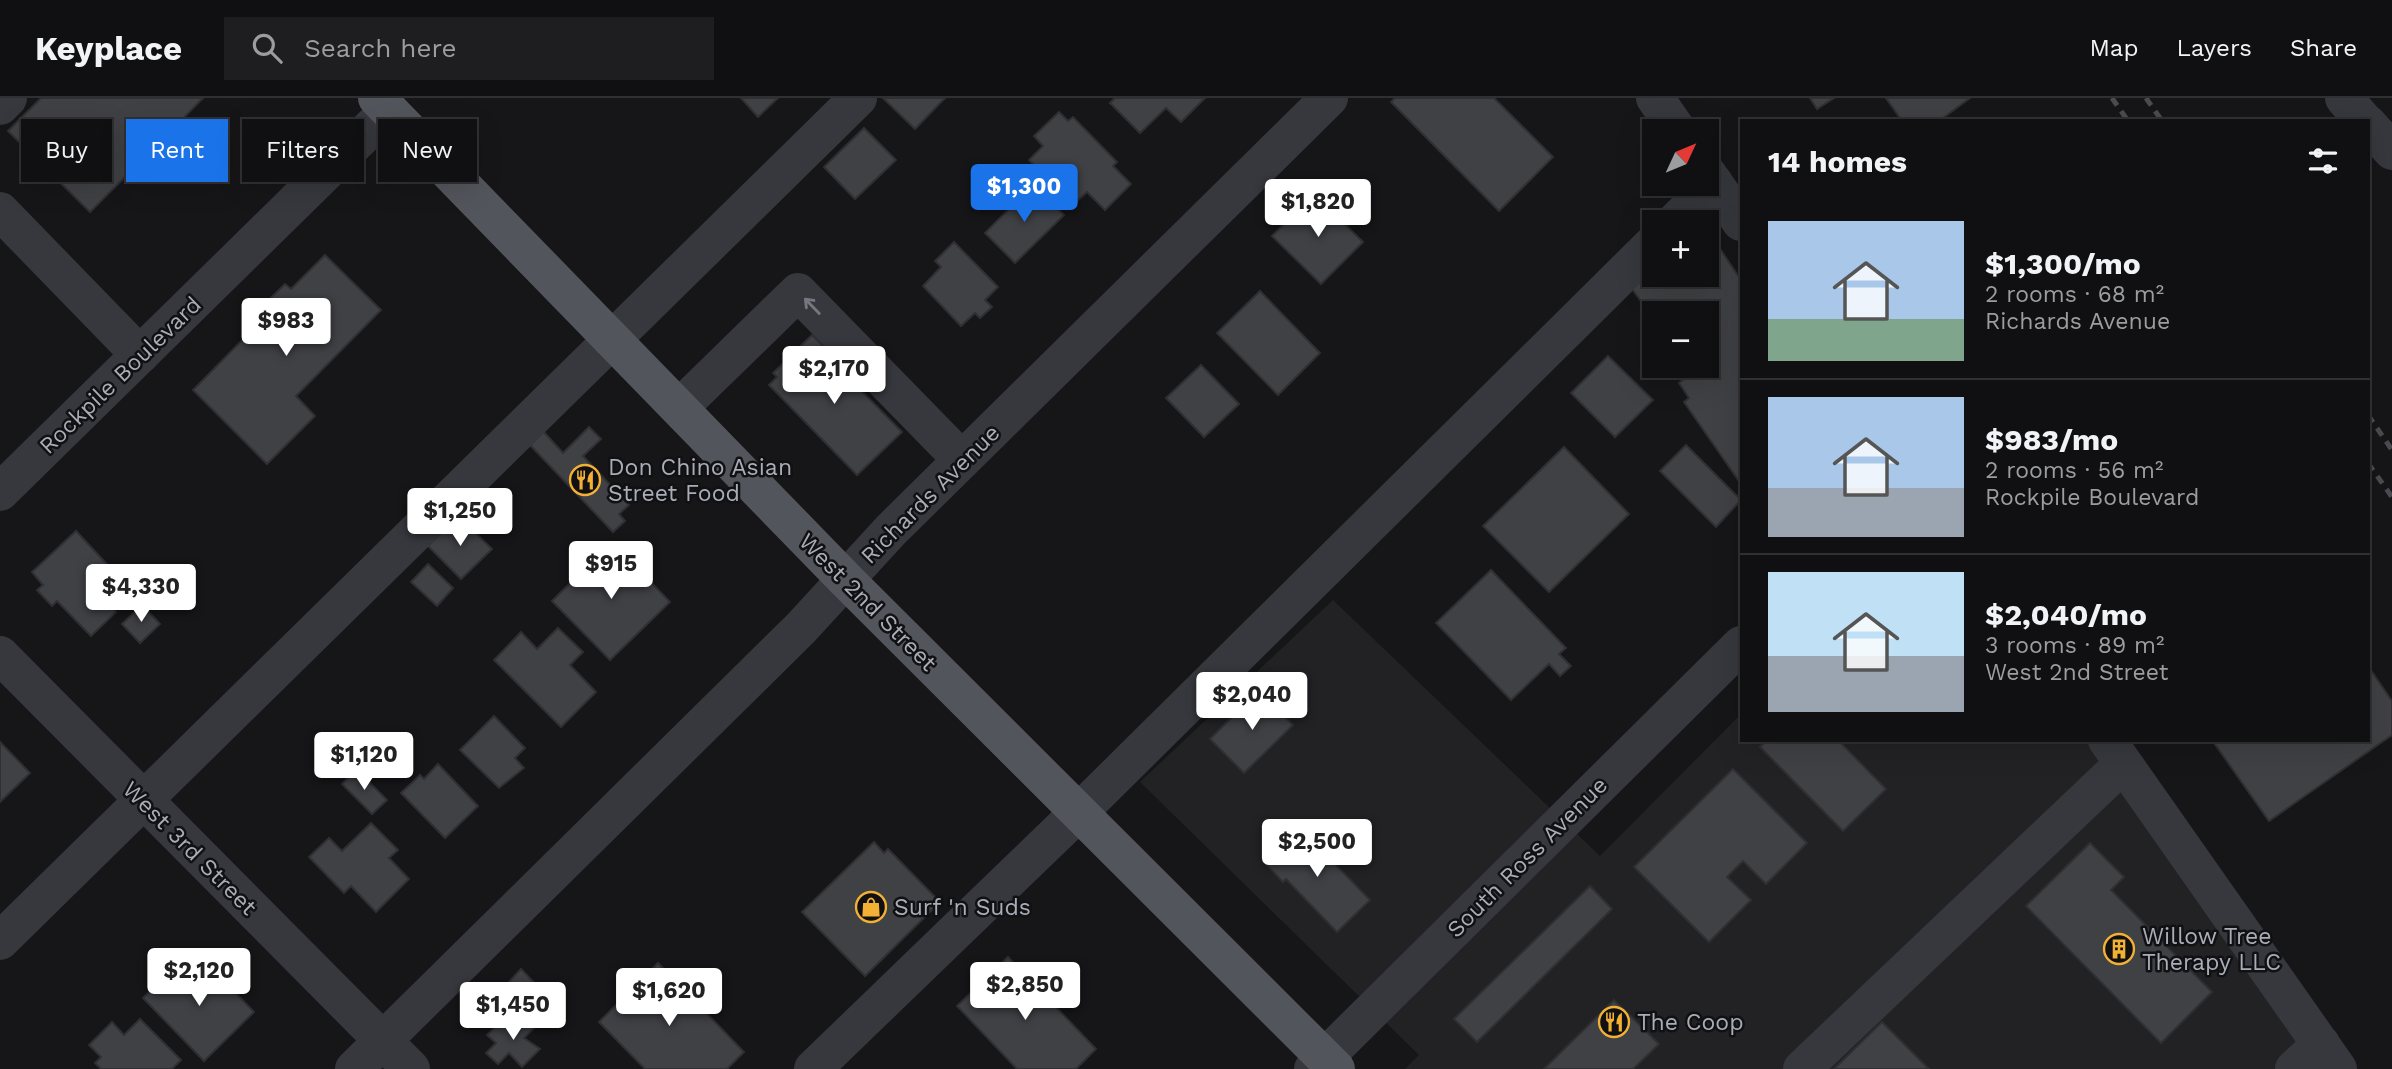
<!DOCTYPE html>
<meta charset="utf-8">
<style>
:root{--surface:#101012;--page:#1e1e20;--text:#f1f3f6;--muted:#9c9d9f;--line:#303032;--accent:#1a73e8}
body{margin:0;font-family:"Work Sans",sans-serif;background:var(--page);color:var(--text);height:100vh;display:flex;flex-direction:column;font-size:26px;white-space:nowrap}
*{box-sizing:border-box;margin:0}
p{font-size:23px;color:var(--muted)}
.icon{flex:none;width:38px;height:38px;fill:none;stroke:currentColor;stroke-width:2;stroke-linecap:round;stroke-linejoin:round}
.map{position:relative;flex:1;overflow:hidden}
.sheet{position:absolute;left:1740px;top:21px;width:630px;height:623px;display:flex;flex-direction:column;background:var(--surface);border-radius:0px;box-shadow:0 7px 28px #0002,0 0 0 2px var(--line)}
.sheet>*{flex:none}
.banner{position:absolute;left:21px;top:21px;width:665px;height:63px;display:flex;gap:14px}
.needle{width:46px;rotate:46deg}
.buttons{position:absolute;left:1642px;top:21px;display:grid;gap:14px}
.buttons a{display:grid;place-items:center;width:77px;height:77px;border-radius:0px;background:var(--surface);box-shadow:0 7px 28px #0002,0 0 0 2px var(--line);font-size:35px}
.price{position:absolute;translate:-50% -60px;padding:0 16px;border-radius:7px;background:#fff;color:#222;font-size:23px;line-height:46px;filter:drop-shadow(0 2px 4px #0008)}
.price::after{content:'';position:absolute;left:50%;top:42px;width:21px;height:16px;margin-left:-10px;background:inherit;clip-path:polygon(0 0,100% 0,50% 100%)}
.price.on{background:var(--accent);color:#fff}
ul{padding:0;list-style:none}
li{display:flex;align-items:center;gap:21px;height:175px;padding:0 28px}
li+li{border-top:2px solid var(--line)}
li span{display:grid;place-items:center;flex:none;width:196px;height:140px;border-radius:0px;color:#555}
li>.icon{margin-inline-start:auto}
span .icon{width:84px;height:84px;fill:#fffc;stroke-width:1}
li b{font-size:30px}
h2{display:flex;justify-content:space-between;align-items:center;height:84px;padding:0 28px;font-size:30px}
.tag{padding:0 24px;border-radius:0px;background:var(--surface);box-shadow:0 7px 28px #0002,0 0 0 2px var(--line);font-size:24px;line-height:63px}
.tag.on{background:var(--accent);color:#fff}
header{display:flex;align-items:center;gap:42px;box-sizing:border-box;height:98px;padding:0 35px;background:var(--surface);border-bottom:2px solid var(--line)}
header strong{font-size:33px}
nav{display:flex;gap:38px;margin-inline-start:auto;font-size:24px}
.search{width:490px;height:63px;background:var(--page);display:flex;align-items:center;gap:18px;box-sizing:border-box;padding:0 24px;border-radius:0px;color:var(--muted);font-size:26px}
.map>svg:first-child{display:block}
.built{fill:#222225}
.building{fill:#404145;stroke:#303034;stroke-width:2}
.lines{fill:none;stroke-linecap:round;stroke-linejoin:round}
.minor{stroke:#37383d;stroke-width:38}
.major{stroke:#53555c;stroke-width:38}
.rail{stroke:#4a4c52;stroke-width:5;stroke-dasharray:9 7;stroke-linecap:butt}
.oneway{stroke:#757881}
.labels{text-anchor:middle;stroke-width:5;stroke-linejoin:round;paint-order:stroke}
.street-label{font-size:23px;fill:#a8adb8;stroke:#111113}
.poi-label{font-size:23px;fill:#a8adb8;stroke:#111113;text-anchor:start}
</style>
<header>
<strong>Keyplace</strong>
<div class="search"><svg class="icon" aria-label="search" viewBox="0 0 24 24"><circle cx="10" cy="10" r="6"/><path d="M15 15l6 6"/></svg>Search here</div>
<nav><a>Map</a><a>Layers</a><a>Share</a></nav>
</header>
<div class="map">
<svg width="2392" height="971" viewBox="0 0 2392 971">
<rect width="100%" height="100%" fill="#161618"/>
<path class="built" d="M1333 502 1600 758 1741 616V642H2090L2320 971H1405L1419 957 1140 684Z"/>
<g class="building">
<path d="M41 0H203L161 43 179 60 154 85 136 68 90 114 8 33Z"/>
<path d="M741 0H778L758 19Z"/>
<path d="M883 0H945L915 31Z"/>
<path d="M1115 0H1205L1181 24 1166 10 1140 35 1110 5Z"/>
<path d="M1395 0H1494L1553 59 1499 113 1391 4Z"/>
<path d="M1810 0H1834L1817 11Z"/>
<path d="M1886 0H1970L1939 23H1902Z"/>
<path d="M1059 14 1068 23 1073 19 1117 64 1113 68 1131 86 1105 112 1087 94 1077 103 1049 75 1045 79 1029 62 1043 48 1034 38Z"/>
<path d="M864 30 896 62 855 101 824 69Z"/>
<path d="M1033 87 1064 117 1015 165 985 135Z"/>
<path d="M1314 96 1363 144 1321 186 1272 138Z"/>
<path d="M1706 130 1741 182V386L1684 304 1689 300 1679 285 1692 275 1687 268H1706V215H1654V221L1627 184 1654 166V177H1706Z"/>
<path d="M954 144 998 189 985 202 992 209 980 220 975 215 961 228 923 188 941 169 935 163Z"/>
<path d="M325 157 381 212 296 298 315 318 267 366 193 292 264 220 257 213 285 186 291 191Z"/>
<path d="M1260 193 1320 255 1278 297 1217 235Z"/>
<path d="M812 237 832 257 829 260 902 334 857 377 769 287 777 279 773 275Z"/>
<path d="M1608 258 1653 302 1615 339 1571 295Z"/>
<path d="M1201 267 1239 306 1204 339 1166 300Z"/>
<path d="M589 329 601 341 583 358 629 407 619 416 625 423 613 434 529 346 543 333 563 355Z"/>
<path d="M1686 347 1741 402 1716 429 1660 373Z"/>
<path d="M1564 349 1629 416 1549 494 1483 428Z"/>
<path d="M458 418 492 451 461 481 428 448Z"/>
<path d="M76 433 118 478 100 496 116 514 91 538 57 503 52 508 37 492 43 487 32 474Z"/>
<path d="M612 444 670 504 610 562 552 503Z"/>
<path d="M428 466 453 490 437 508 411 484Z"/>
<path d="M1491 472 1566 550 1559 556 1571 568 1560 578 1549 566 1511 602 1436 525Z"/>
<path d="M142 507 160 526 140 545 122 526Z"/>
<path d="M558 530 583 554 570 567 596 594 561 629 494 562 521 534 537 551Z"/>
<path d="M2368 568 2392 603V637L2269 723 2212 642H2368Z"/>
<path d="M1259 592 1293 627 1244 675 1210 641Z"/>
<path d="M494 618 525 650 515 660 524 670 499 690 460 652Z"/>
<path d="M1767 642H1838L1886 691 1843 733 1760 649Z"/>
<path d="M0 644 30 675 0 704Z"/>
<path d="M438 666 478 708 445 740 401 695 420 677 424 681Z"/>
<path d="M356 671 387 702 372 716 342 686Z"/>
<path d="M1733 671 1807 745 1766 786 1743 763 1727 779 1751 802 1709 844 1634 769Z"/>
<path d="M371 725 398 752 389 760 409 781 376 814 351 788 344 795 309 759 329 740 342 753Z"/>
<path d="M1299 729 1370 802 1337 834 1286 781 1283 784 1263 763Z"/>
<path d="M874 744 884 755 888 751 940 804 865 878 802 814Z"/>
<path d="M2090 745 2124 779 2111 792 2212 894 2161 945 2026 808Z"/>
<path d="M1590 788 1612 811 1477 944 1454 921Z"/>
<path d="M1008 859 1096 951 1076 971H1017L957 908Z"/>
<path d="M180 864 197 881 210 868 254 914 204 963 143 900Z"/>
<path d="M658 865 744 954 727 971H645L599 924Z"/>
<path d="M521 871 547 898 534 912 508 885Z"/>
<path d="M1614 902 1659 946 1633 971H1544Z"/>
<path d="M527 916 537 927 524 940 540 951 522 969 509 955 498 966 486 955 496 945 487 937 500 924 509 933Z"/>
<path d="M140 921 181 962 172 971H101L95 965 101 959 89 947 112 924 124 937Z"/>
<path d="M1882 924 1929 971H1834Z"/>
</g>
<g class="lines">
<g class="minor">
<path d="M1655 0 1678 33"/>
<path d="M2344 0 2364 23"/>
<path d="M0 8 8 0"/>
<path d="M2368 26 2392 53"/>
<path d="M1706 74 1741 124"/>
<path d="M0 113 140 257"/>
<path d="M1675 124 1714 85"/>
<path d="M679 310 798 194 962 362"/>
<path d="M0 394 389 12"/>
<path d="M0 557 411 971"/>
<path d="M2107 642 2338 971"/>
<path d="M0 843 858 0"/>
<path d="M354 971 801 530 891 432 1329 0"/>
<path d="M813 971 1078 715 1654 145"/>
<path d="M1313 971 1741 547"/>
<path d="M1802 971 2123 666"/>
<path d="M2294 971 2321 946"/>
</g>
<path class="major" d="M377 0 846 482 1336 971"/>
<g class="rail">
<path d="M2112 0 2128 23"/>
<path d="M2146 0 2162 23"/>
<path d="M2368 317 2392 352"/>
<path d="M2368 365 2392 399"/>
</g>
</g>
<defs><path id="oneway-shaft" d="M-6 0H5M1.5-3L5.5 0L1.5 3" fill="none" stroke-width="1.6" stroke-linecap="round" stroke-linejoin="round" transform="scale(1.75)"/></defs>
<use class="oneway" href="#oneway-shaft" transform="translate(812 208) rotate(-134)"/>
<defs>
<g id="restaurant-ring" transform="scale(1.575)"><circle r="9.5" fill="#111113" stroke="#f2b134" stroke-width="1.5"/><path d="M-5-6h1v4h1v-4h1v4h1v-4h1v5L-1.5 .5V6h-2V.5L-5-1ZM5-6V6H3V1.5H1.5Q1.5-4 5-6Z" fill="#f2b134"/></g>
<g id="shop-ring" transform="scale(1.575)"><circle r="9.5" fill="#111113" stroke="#f2b134" stroke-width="1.5"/><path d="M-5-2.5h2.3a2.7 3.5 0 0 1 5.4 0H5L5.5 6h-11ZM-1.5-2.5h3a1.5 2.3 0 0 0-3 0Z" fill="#f2b134"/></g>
<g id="building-ring" transform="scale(1.575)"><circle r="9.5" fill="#111113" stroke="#f2b134" stroke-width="1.5"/><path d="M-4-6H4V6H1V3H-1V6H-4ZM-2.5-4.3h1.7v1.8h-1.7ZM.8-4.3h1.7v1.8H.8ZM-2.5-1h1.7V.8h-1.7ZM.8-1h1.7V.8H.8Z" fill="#f2b134"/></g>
</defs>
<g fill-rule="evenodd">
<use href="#restaurant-ring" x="585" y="382"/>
<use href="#shop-ring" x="871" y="809"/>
<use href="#building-ring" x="2119" y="851"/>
<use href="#restaurant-ring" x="1614" y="924"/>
</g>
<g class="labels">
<g class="street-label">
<text transform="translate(120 277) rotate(-44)" y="8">Rockpile Boulevard</text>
<text transform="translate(930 396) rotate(-45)" y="8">Richards Avenue</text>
<text transform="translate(868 504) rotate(45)" y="8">West 2nd Street</text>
<text transform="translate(190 750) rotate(45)" y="8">West 3rd Street</text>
<text transform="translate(1527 759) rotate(-45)" y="8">South Ross Avenue</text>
</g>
<g class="poi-label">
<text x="608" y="377">Don Chino Asian<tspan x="608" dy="26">Street Food</tspan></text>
<text x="894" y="817">Surf 'n Suds</text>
<text x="2142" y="846">Willow Tree<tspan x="2142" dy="26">Therapy LLC</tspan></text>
<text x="1637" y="932">The Coop</text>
</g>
</g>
</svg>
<div class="buttons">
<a><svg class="needle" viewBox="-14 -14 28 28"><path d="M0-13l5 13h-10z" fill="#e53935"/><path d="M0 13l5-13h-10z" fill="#9c9d9f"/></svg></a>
<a>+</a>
<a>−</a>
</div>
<b class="price on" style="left:1024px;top:126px">$1,300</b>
<b class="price" style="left:1318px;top:141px">$1,820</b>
<b class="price" style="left:286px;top:260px">$983</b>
<b class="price" style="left:834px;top:308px">$2,170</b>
<b class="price" style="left:460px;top:450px">$1,250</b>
<b class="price" style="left:611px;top:503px">$915</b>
<b class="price" style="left:141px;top:526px">$4,330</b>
<b class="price" style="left:1252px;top:634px">$2,040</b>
<b class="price" style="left:364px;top:694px">$1,120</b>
<b class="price" style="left:1317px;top:781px">$2,500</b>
<b class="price" style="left:199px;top:910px">$2,120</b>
<b class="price" style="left:1025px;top:924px">$2,850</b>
<b class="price" style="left:669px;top:930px">$1,620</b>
<b class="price" style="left:513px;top:944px">$1,450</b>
<div class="banner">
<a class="tag">Buy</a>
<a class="tag on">Rent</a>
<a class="tag">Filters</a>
<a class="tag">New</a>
</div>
<section class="sheet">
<h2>14 homes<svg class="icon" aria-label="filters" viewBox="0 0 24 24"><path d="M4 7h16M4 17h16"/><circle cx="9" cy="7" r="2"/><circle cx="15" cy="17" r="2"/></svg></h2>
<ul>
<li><span style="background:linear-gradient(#a9c7e8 70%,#7fa58c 0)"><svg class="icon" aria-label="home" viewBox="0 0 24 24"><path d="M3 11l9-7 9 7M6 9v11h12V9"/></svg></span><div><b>$1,300/mo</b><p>2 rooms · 68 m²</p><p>Richards Avenue</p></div></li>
<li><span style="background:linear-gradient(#a9c7e8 65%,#9aa5b1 0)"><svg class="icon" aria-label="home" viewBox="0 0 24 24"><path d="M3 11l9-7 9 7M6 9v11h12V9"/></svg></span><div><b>$983/mo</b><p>2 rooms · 56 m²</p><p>Rockpile Boulevard</p></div></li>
<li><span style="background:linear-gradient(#bfe0f5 60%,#9aa5b1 0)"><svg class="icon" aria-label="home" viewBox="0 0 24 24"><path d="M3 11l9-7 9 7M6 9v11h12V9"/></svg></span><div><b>$2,040/mo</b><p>3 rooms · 89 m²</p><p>West 2nd Street</p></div></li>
</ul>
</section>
</div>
